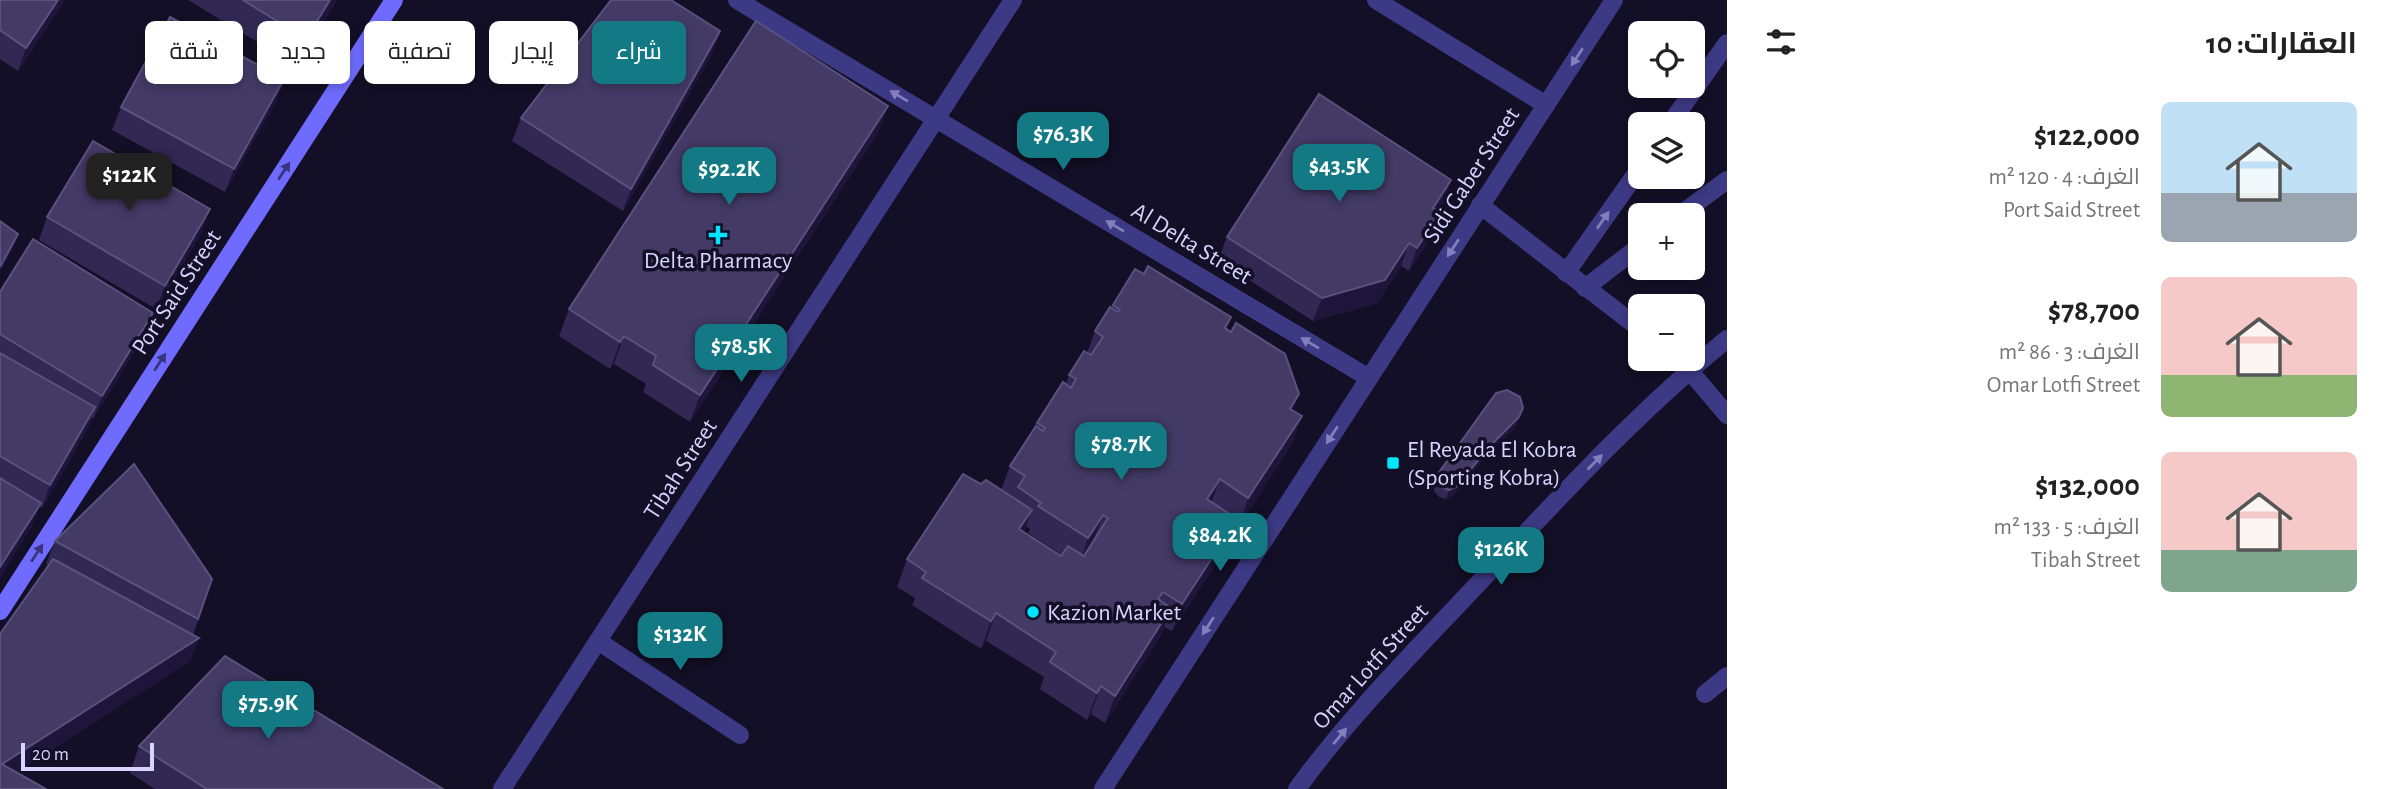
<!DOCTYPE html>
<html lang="ar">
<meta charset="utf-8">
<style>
:root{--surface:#fff;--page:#f6f6f6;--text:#222;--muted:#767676;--accent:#137a85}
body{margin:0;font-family:"Alegreya Sans",Cairo,sans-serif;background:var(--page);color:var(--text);direction:rtl;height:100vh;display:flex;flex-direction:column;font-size:26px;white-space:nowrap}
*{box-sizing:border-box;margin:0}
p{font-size:23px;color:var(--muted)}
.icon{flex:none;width:38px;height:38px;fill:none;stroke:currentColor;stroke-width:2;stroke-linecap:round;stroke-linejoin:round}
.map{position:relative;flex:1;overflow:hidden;direction:ltr}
.panel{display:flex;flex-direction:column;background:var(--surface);width:665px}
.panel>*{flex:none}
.hud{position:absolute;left:21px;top:21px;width:665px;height:63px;direction:rtl;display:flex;gap:14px}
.tools{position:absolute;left:1628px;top:21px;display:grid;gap:14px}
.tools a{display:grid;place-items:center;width:77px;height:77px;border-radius:10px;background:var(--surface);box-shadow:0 4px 10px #0003;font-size:35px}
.scale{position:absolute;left:21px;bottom:18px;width:133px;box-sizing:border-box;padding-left:7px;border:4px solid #d9d4ff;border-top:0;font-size:19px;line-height:24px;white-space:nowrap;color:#d9d4ff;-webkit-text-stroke:5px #130f26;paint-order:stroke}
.price{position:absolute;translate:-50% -60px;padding:0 16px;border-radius:14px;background:var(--accent);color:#fff;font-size:23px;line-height:46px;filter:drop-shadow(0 2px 4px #0008)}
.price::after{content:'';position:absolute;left:50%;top:42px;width:21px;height:16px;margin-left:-10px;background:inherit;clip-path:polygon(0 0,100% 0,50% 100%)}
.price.current{background:#222;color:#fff}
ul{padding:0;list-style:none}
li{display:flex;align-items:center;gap:21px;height:175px;padding:0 35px}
li span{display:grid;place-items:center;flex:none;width:196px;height:140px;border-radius:10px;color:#555}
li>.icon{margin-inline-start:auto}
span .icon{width:84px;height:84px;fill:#fffc;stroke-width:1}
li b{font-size:30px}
h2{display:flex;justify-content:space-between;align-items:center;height:84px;padding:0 35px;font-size:30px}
.pill{padding:0 24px;border-radius:10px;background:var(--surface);box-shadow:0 4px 10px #0003;font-size:24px;line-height:63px}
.pill.current{background:var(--accent);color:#fff}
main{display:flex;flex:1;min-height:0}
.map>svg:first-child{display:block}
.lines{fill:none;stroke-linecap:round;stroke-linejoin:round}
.service{stroke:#3d3a85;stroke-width:18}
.minor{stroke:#3d3a85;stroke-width:18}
.tertiary{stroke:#3d3a85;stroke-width:18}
.secondary{stroke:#6f6bff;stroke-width:18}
.wall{fill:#312854;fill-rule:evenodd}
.shaded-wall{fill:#1d163a}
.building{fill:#433a66;stroke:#5a527e;stroke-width:2}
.oneway{fill:#837fbc}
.oneway2{fill:#38347d}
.poi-dot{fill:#00e5ff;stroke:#130f26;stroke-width:2.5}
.labels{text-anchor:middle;stroke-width:7;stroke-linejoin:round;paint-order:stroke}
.street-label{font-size:24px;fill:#d9d4ff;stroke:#130f26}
.poi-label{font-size:24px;fill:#d9d4ff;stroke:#130f26;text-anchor:start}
</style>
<main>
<section class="panel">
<h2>العقارات: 10<svg class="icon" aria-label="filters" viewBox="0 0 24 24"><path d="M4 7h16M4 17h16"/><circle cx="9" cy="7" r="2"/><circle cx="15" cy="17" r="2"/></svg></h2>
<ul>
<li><span style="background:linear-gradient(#bfe0f5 65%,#9aa5b1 0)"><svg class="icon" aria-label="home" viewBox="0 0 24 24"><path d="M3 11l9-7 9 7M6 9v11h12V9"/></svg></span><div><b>$122,000</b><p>الغرف: 4 · 120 m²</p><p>Port Said Street</p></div></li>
<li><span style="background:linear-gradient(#f6c9c9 70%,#8fb573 0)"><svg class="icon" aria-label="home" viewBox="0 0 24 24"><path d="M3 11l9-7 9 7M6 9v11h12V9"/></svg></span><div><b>$78,700</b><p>الغرف: 3 · 86 m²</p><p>Omar Lotfi Street</p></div></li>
<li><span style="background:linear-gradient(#f6c9c9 70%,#7fa58c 0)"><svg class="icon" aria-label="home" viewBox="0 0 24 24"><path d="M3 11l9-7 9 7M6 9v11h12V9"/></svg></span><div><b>$132,000</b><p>الغرف: 5 · 133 m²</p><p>Tibah Street</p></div></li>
</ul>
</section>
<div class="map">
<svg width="1727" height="789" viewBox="0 0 1727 789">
<rect width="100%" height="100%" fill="#130f26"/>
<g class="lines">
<g class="service">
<path d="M1689 370 1727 415"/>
<path d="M1705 694 1727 676"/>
</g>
<g class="minor">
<path d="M737 0 1369 378"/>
<path d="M1376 0 1546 105"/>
<path d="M1680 215 1727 180"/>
<path d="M1585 288 1640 246"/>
<path d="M598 641 740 735"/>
<path d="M502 789 1013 0"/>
</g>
<g class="tertiary">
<path d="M1670 124 1727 43"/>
<path d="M1480 205 1640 329"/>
<path d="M1566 273 1640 168"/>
<path d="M1675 359 1689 370"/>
<path d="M1103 789 1614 0"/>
<path d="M1297 789C1349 717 1412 654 1473 589 1554 503 1635 414 1727 339"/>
</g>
<path class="secondary" d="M0 611 394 0"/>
</g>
<g class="wall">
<path d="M0 0H65L18 71 0 59Z"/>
<path d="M188 0H337L297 66Z"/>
<path d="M712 54 623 211 512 141 521 118Z"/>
<path d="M284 79 276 102 225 192 112 130 121 107Z"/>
<path d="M888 106 878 133 690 422 643 392 646 384 614 364 610 369 559 336 569 309Z"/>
<path d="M1451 180 1443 203 1437 211 1440 213 1432 236 1409 271 1401 266 1377 303 1313 321 1218 260 1227 237Z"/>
<path d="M47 217 202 232 156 309 39 240Z"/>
<path d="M0 292 144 336 93 419 92 418 87 430 42 508 39 506 32 526 0 577Z"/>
<path d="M1113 305 1227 329 1293 411 1302 416 1292 444 1239 526 1226 517 1223 553 1172 631 1164 627 1161 635 1105 723 1091 714 1087 720 1040 689 1044 677 986 641 981 649 912 605 915 598 897 587 907 559 981 484 1001 490 1010 466 1037 423 1066 384 1069 375 1087 353 1095 331ZM1026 526 1030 529 1028 533 1062 555 1061 556 1024 532Z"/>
<path d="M1523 408 1516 426 1487 455 1452 496 1446 499 1439 497 1434 491V484L1437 475Z"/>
<path d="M55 541 212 579 193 635 199 638 190 661 17 772 0 789 49 565 46 564Z"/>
<path d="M139 746 443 789H155L130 773Z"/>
</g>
<g class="shaded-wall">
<path d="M58 0H65L18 71 26 48Z"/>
<path d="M330 0H337L297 66 306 39Z"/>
<path d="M720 31 712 54 623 211 631 189Z"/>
<path d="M284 79 276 102 225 192 234 169Z"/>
<path d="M888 106 878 133 690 422 700 395Z"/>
<path d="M1451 180 1443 203 1424 231 1433 208Z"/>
<path d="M210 209 202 232 156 309 165 286Z"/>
<path d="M1440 213 1432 236 1409 271 1417 248Z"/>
<path d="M18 234 12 251 0 273V267Z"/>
<path d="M1409 243 1401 266 1377 303 1313 321 1322 298Z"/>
<path d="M153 313 144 336 93 419 102 396Z"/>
<path d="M624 336 614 364 610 369 620 342Z"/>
<path d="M1299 394 1289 421 1290 409Z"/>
<path d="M95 407 87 430 42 508 50 485Z"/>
<path d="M1302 416 1292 444 1239 526 1248 498Z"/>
<path d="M1519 417 1516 426 1487 455 1452 496 1446 499 1449 490 1490 446Z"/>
<path d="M1220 479 1210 507 1207 499Z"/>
<path d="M41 503 32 526 0 577V567Z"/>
<path d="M1032 510 1022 537 1019 529Z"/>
<path d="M1103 515 1093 542 1079 566 1088 538Z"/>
<path d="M1233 526 1223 553 1172 631 1182 604Z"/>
<path d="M1171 608 1161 635 1105 723 1115 696Z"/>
<path d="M996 613 986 641 981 649 991 621Z"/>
<path d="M199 638 190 661 0 783V766Z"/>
<path d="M1101 686 1091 714 1087 720 1097 693Z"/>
</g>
<g class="building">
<path d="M0 0H58L26 48 0 30Z"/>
<path d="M243 0H330L306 39Z"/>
<path d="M611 0H671L720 31 631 189 521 118Z"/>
<path d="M170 17 284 79 234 169 121 107Z"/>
<path d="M756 21 888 106 700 395 653 365 656 356 624 336 620 342 569 309Z"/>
<path d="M1319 94 1451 180 1433 208 1440 213 1417 248 1409 243 1385 280 1322 298 1227 237Z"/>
<path d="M93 141 210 209 165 286 47 217Z"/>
<path d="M0 221 18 234 0 267Z"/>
<path d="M33 239 153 313 102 396 0 334V292Z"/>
<path d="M1148 266 1231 317 1225 328 1231 332 1236 323 1285 354 1299 394 1290 409 1302 416 1248 498 1220 479 1207 499 1228 513 1224 519 1233 526 1182 604 1163 592 1158 599 1171 608 1115 696 1101 686 1097 693 1050 662 1056 652 996 613 991 621 922 578 926 572 907 559 963 474 981 484 986 480 1032 510 1019 529 1061 556 1068 546 1084 556 1108 518 1103 515 1088 538 1038 506 1041 503 1018 487 1025 476 1010 466 1036 426 1043 431 1045 428 1037 423 1063 382 1071 388 1076 379 1069 375 1084 351 1091 355 1103 337 1095 331 1110 307 1118 312 1120 310 1113 305 1135 269 1144 274Z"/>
<path d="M0 353 95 407 50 485 0 456Z"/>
<path d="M1507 390 1520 397 1523 408 1519 417 1490 446 1456 487 1449 490 1442 488 1438 482 1437 475 1496 393Z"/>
<path d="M134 464 212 579 198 619 55 541Z"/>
<path d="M0 478 41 503 0 567Z"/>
<path d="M53 559 199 638 2 764 0 763V634Z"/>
<path d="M225 656 443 789H207L139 746Z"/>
<path d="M0 763 46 789H0Z"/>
</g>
<defs><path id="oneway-solid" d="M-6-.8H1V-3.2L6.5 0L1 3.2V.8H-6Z" transform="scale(1.75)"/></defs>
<g class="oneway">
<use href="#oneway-solid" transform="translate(1577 57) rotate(123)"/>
<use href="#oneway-solid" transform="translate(899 96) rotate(-149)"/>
<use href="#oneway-solid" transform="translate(1603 220) rotate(-55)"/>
<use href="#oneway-solid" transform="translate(1115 226) rotate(-149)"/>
<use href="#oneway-solid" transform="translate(1453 248) rotate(123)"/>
<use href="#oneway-solid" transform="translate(1310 343) rotate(-149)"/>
<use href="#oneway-solid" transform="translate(1332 435) rotate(123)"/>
<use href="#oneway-solid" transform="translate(1595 462) rotate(-45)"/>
<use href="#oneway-solid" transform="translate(1208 626) rotate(123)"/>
<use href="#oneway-solid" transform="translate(1340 736) rotate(-51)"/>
</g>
<g class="oneway2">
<use href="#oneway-solid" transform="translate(284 171) rotate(-57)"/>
<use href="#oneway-solid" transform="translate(160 362) rotate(-57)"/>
<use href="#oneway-solid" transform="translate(37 553) rotate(-57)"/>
</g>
<g class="poi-dot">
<path d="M714.5 224.5h7v7h7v7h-7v7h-7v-7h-7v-7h7z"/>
<rect x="1386" y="456" width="14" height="14" rx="3.5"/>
<circle cx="1033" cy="612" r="7"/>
</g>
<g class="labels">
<g class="street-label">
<text transform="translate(1471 175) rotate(-57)" y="8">Sidi Gaber Street</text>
<text transform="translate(1192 243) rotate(31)" y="8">Al Delta Street</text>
<text transform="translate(176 292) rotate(-57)" y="8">Port Said Street</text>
<text transform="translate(680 469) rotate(-57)" y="8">Tibah Street</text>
<text transform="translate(1370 666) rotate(-48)" y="8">Omar Lotfi Street</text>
</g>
<g class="poi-label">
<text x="718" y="268" text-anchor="middle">Delta Pharmacy</text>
<text x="1407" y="457">El Reyada El Kobra<tspan x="1407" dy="28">(Sporting Kobra)</tspan></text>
<text x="1047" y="620">Kazion Market</text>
</g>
</g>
</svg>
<div class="tools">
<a><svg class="icon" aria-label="locate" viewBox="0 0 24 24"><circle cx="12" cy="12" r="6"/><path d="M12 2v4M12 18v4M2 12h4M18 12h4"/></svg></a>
<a><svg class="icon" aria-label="layers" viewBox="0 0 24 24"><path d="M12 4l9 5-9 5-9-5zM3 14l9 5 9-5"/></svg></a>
<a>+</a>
<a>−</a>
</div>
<div class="scale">20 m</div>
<b class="price" style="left:1063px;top:172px">$76.3K</b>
<b class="price" style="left:1339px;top:204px">$43.5K</b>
<b class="price" style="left:729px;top:207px">$92.2K</b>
<b class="price current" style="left:129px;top:213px">$122K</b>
<b class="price" style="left:741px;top:384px">$78.5K</b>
<b class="price" style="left:1121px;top:482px">$78.7K</b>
<b class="price" style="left:1220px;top:573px">$84.2K</b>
<b class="price" style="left:1501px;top:587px">$126K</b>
<b class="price" style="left:680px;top:672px">$132K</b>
<b class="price" style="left:268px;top:741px">$75.9K</b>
<div class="hud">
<a class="pill current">شراء</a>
<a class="pill">إيجار</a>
<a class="pill">تصفية</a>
<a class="pill">جديد</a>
<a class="pill">شقة</a>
</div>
</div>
</main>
